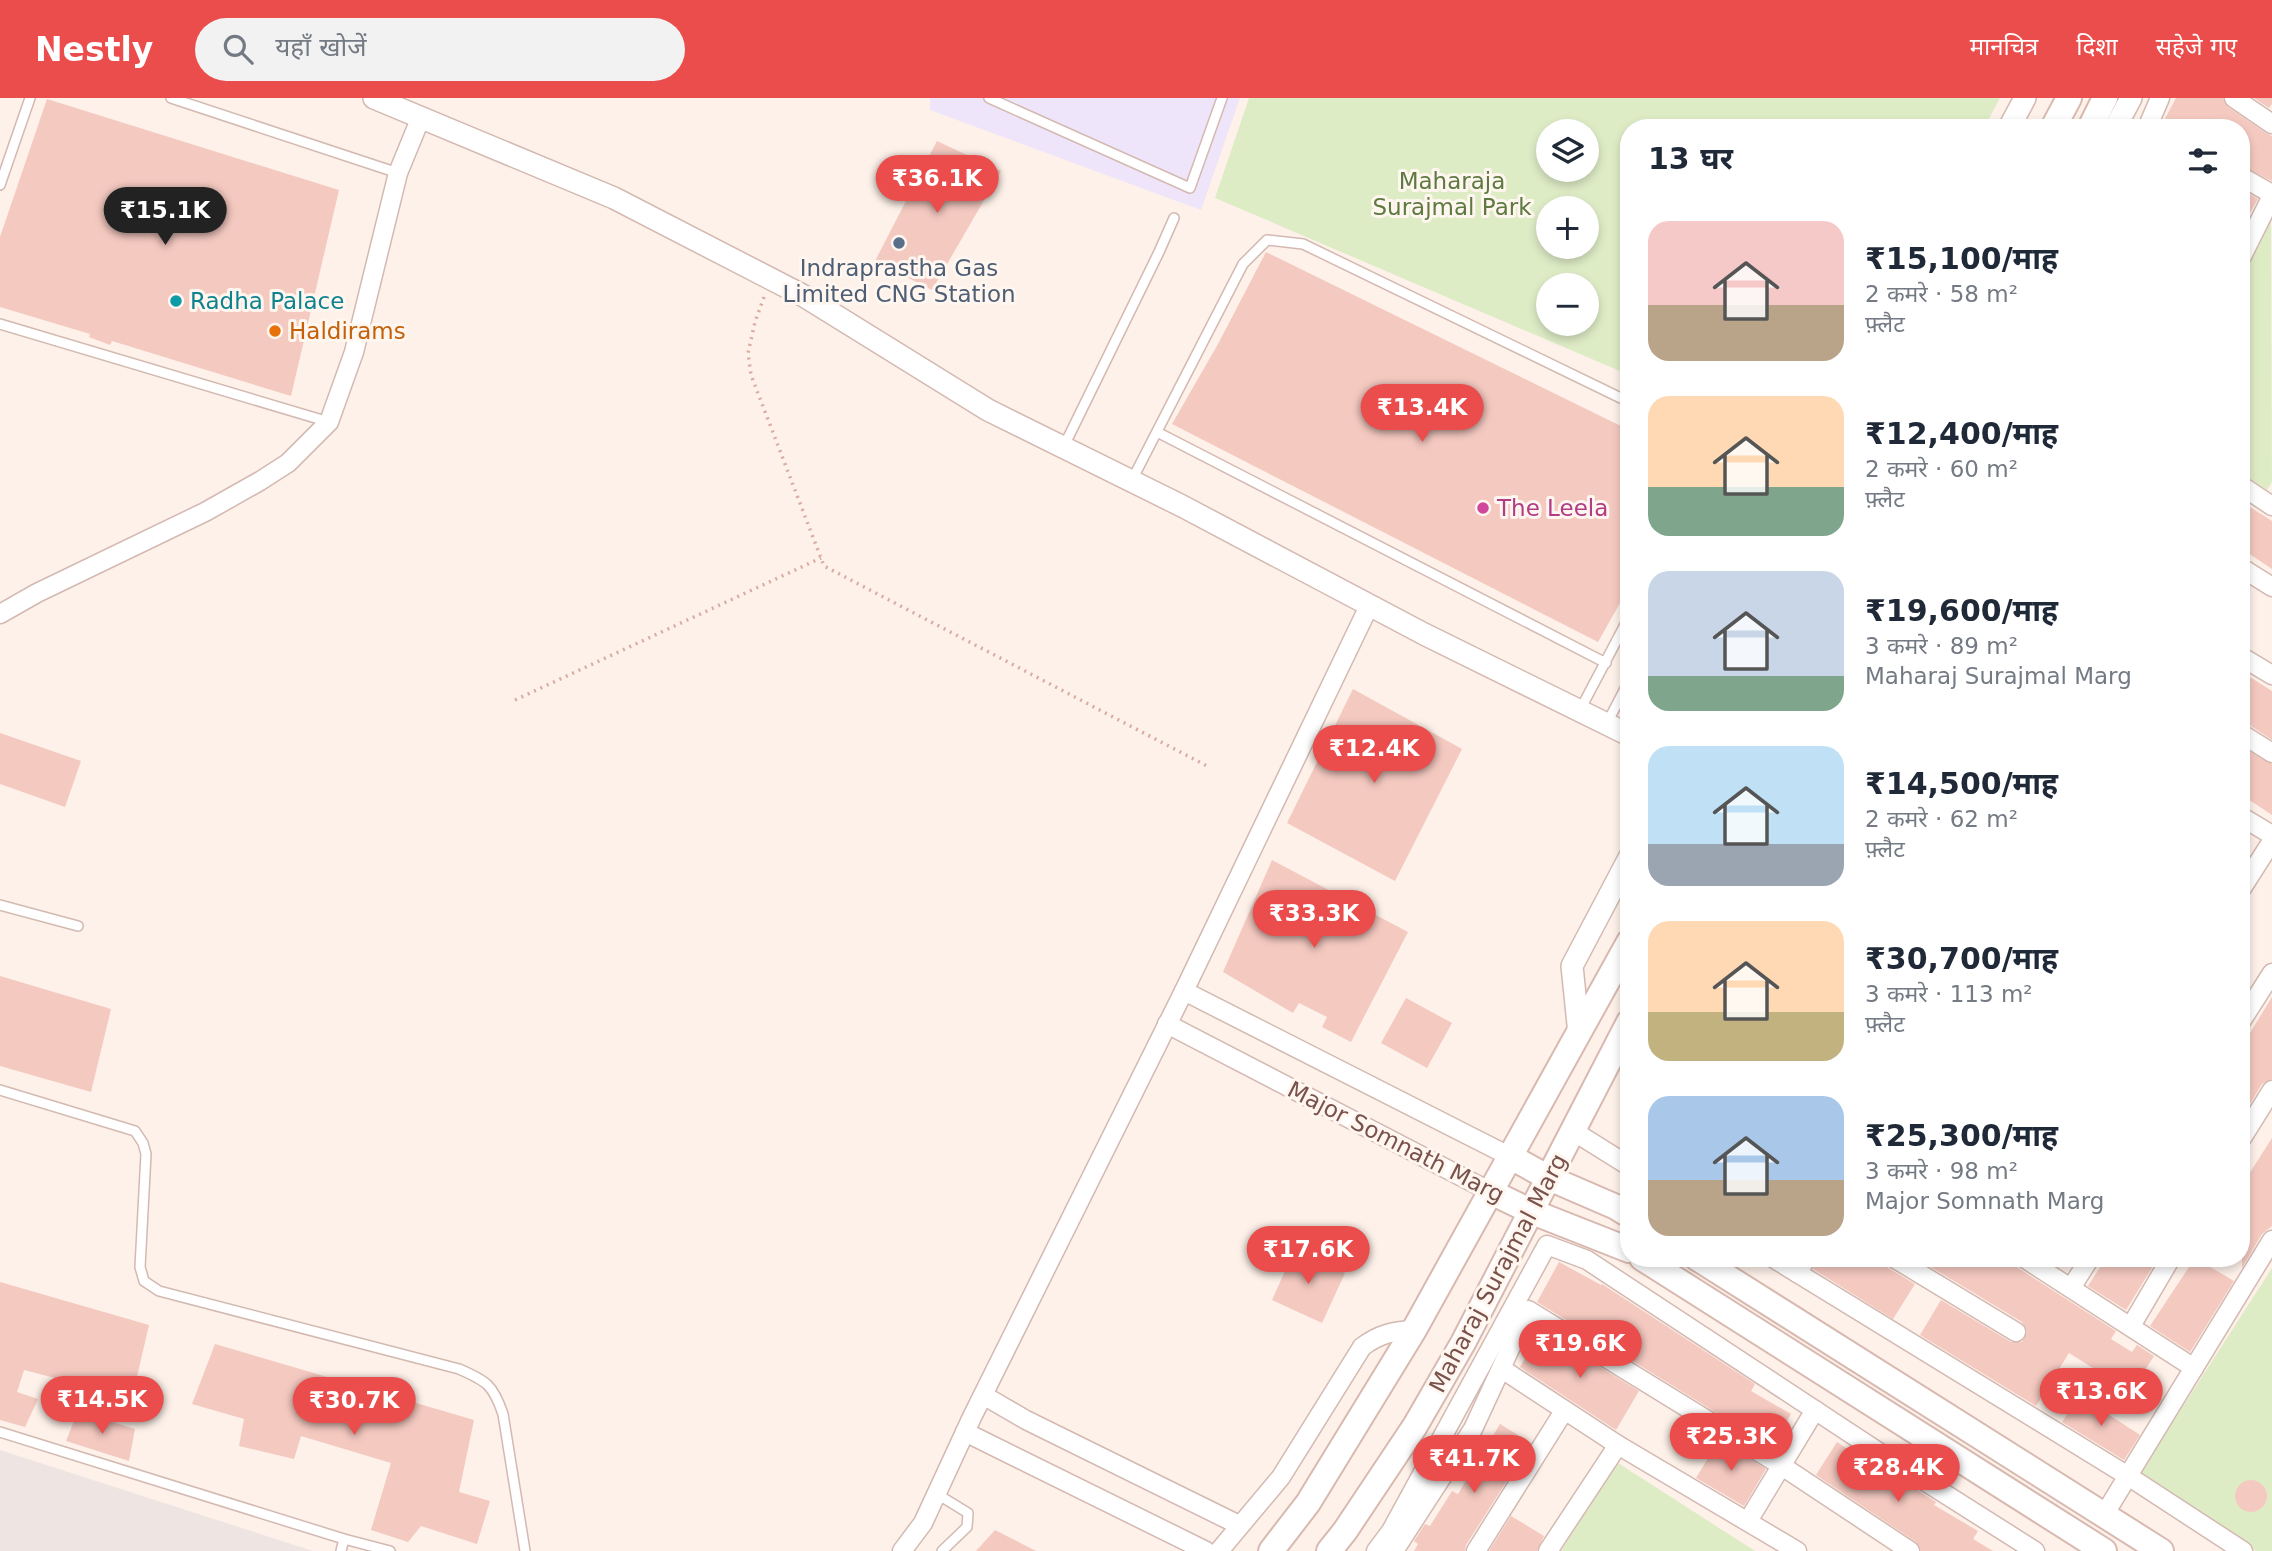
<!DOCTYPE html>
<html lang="hi">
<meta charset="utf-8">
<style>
:root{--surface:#fff;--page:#f2f2f3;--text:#1f2937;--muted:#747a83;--accent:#ea4d4c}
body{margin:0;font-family:"DejaVu Sans","Noto Sans Devanagari",sans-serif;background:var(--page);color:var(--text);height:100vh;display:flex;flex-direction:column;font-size:26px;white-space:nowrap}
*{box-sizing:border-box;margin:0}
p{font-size:23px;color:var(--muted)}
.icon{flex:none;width:38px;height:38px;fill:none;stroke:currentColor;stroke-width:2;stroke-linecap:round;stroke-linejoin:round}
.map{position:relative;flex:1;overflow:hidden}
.panel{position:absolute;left:1620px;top:21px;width:630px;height:1148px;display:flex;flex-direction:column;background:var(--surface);border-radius:28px;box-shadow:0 4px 10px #0003}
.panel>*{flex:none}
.tools{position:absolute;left:1536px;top:21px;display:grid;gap:14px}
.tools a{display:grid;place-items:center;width:63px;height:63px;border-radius:50%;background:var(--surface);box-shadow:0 4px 10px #0003;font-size:35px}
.price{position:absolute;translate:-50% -60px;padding:0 16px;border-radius:24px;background:var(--accent);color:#fff;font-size:23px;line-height:46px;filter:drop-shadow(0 2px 4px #0008)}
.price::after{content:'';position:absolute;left:50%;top:42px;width:21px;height:16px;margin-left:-10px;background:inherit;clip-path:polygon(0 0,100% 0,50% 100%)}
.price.selected{background:#222;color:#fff}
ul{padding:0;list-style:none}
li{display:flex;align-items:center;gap:21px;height:175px;padding:0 28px}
li span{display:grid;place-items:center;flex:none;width:196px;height:140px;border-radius:21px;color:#555}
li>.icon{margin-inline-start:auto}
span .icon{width:84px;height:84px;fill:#fffc;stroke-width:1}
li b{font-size:30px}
h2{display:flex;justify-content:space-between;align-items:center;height:84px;padding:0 28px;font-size:30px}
header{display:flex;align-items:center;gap:42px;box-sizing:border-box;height:98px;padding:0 35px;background:var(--accent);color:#fff}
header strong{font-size:33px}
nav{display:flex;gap:38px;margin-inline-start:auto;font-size:24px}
.search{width:490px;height:63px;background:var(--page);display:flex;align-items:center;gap:18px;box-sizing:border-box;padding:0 24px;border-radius:38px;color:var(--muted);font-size:26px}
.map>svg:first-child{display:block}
.industrial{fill:#eee5e2}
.education{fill:#eee5fa}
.green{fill:#deecc6;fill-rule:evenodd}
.building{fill:#f4c9c0}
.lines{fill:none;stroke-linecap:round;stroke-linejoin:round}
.service-casing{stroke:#d3b9b1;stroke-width:12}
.minor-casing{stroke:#d3b9b1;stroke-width:21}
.tertiary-casing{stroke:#d3b9b1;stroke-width:24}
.secondary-casing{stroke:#d8b9b0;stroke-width:28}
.path{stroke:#d9aca2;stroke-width:3.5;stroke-dasharray:2 5;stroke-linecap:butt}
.service{stroke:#fff;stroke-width:9}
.minor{stroke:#fff;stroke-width:18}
.tertiary{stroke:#fff;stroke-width:21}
.secondary{stroke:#fff;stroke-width:24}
.service-dot{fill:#5c6f8a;stroke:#fff6f0;stroke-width:2.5}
.culture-dot{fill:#0f9aa8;stroke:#fff6f0;stroke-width:2.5}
.food-dot{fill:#e8710a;stroke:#fff6f0;stroke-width:2.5}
.hotel-dot{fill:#d1479c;stroke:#fff6f0;stroke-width:2.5}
.labels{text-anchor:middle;stroke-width:6;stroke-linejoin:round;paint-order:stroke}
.park-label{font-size:23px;fill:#5d7a40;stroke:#fff6f0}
.service-label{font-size:23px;fill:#4e5e75;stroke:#fff6f0}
.culture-label{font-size:23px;fill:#0d838f;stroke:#fff6f0;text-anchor:start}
.food-label{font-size:23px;fill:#c56008;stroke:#fff6f0;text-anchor:start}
.hotel-label{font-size:23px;fill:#b23c85;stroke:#fff6f0;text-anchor:start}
.street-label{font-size:23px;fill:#79524b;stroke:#fff6f0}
</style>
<header>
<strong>Nestly</strong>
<div class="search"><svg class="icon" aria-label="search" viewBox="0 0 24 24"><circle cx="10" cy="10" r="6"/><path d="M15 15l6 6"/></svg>यहाँ खोजें</div>
<nav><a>मानचित्र</a><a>दिशा</a><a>सहेजे गए</a></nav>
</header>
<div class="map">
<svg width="2272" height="1453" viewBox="0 0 2272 1453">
<rect width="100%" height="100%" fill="#fdf1e9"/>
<path class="industrial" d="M0 1352 313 1453H0Z"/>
<path class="education" d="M930 0H1240L1201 112 930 12Z"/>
<g class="green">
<path d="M1249 0H2000L1984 30H1629V277L1215 100ZM1587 33V72H1549V33ZM1587 110V149H1549V110ZM1549 187H1587V226H1549Z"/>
<path d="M2271 119 2272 384 2267 392 2242 375V181Z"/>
<path d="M2272 1170V1453H2256L2138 1378Z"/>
<path d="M1618 1365 1755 1453H1561Z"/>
</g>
<g class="building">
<path d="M2176 0H2223L2228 9 2266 35 2272 38V83L2242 68V30H2160Z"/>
<path d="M2254 0H2272V6L2269 10Z"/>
<path d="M47 1 339 92 291 298 112 243 110 247 89 239 90 236 0 209V139Z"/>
<path d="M937 43 1001 73 932 192 875 163Z"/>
<path d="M2242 92 2258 101 2242 129Z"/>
<path d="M1266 154 1629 332V489L1598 544 1172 326 1218 246Z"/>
<path d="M2242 404 2272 423V471L2242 451Z"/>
<path d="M2242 574 2272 593V642L2248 626 2242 625Z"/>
<path d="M1353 591 1462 651 1395 783 1287 725Z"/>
<path d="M0 635 81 663 65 709 0 686Z"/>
<path d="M2242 649 2272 666V717L2242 697Z"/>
<path d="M1272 762 1408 834 1351 944 1322 929 1327 919 1299 905 1293 915 1223 874Z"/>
<path d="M0 878 111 911 91 994 0 968Z"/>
<path d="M2272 899V981L2262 986 2242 1019V948Z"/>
<path d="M1406 900 1452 925 1427 970 1381 945Z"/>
<path d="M2272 1040V1128L2262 1136 2242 1170V1087Z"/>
<path d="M1295 1151 1345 1175 1322 1225 1272 1202Z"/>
<path d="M1818 1160H1883L1888 1170 1915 1186 1893 1221 1813 1171Z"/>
<path d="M1916 1160H2013L2018 1170 2116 1233 2111 1241 2132 1254 2137 1247 2154 1258 2131 1294 2069 1255 2036 1308 1920 1237 1941 1202 2011 1244H2022L2027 1234 2022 1224Z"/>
<path d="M2106 1160H2158L2126 1212 2088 1188Z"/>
<path d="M2195 1160 2234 1183 2190 1254 2150 1228Z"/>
<path d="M1559 1164 1601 1187 1602 1186 1755 1286 1751 1293 1791 1316 1772 1349 1537 1204Z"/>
<path d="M0 1184 149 1227 132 1300 24 1272 17 1294 38 1301 25 1329 0 1322Z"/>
<path d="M1541 1233 1639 1293 1616 1332 1520 1269Z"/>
<path d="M215 1246 474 1322 459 1394 490 1403 477 1446 421 1428 408 1444 371 1432 391 1365 301 1338 294 1361 239 1348 244 1321 192 1306Z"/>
<path d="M2080 1298 2140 1337 2124 1362 2062 1324Z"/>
<path d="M78 1313 135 1331 129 1363 66 1343Z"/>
<path d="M1500 1326 1531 1345 1466 1447 1465 1453H1414L1418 1446 1414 1443 1425 1426 1430 1428 1452 1393 1458 1396Z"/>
<path d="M1719 1342 1766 1371 1744 1408 1696 1380Z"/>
<path d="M1837 1344 1883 1375 1885 1372 1903 1383 1936 1404 1934 1407 1978 1433 1973 1441 1993 1453H1921L1916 1444 1816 1377Z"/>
<circle cx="2251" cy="1398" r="16"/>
<path d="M1511 1418 1544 1438 1537 1453H1489Z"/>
<path d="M995 1432 1036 1453H976Z"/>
</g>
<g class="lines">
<g class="service-casing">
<g id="service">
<path d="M171 0 398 75"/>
<path d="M989 0 1190 90 1222 0"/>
<path d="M0 87 30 0"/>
<path d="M0 226 329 324"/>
<path d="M1157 334 1606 565"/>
<path d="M1064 348 1159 154 1174 120"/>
<path d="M1132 382 1243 166 1267 142 1303 146 1629 304"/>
<path d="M1580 612 1629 519"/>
<path d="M1607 625 1629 583"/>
<path d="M0 807 78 828"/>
<path d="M0 992 135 1033 143 1045 146 1056 140 1169 144 1183 159 1193 459 1271C487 1283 493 1287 503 1316L525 1453"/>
<path d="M0 1334 344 1441 390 1453"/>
<path d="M937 1396 968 1415 967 1429 942 1453"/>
<path d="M341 1453 344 1441"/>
</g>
</g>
<g class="minor-casing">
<g id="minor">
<path d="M2234 0 2272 26"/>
<path d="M2147 30 2160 0"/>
<path d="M2242 79 2272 96"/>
<path d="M2242 158 2272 98"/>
<path d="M2242 388 2272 408"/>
<path d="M2242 470 2272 489"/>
<path d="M0 516 37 495 205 414 260 383 288 365 329 324 354 254 398 75 421 19"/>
<path d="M2242 559 2272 577"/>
<path d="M2242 636 2272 655"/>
<path d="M2242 719 2272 737"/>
<path d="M2242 790 2272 743"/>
<path d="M1184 893 1511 1059"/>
<path d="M2242 922 2272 875"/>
<path d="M1167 926 1491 1094"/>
<path d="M1573 1033 1629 1068"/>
<path d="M2242 1040 2272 992"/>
<path d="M1773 1160 2128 1378 2243 1453"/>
<path d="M1894 1160 2016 1234"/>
<path d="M2024 1160 2194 1270"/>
<path d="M1797 1175 1807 1160"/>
<path d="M2071 1190 2090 1160"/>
<path d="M2131 1228 2171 1160"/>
<path d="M1502 1271 1618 1347 1797 1453"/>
<path d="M983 1297 1026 1322 1239 1427"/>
<path d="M965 1334 1206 1453"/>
<path d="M2104 1417 2272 1142"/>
<path d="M1748 1423 1815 1312"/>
<path d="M902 1453 923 1425 972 1319 1184 893 1369 508"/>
<path d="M1219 1453 1281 1379 1362 1249C1379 1236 1393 1233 1414 1232"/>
<path d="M1376 1453 1391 1433 1547 1147 1587 1162 1874 1351 2035 1453"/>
<path d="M1394 1453 1473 1331 1528 1212 1782 1368 1910 1453"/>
<path d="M1476 1453 1564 1313"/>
<path d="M1548 1453 1618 1347"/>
</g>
</g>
<g class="tertiary-casing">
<g id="tertiary">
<path d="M374 0 614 100 804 198 988 312 1182 408 1424 536 1629 637"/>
<path d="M2009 30 2025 0"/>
<path d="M2115 30 2131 0"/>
<path d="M1579 936 1572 868 1629 760"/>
</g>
</g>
<g class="secondary-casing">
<g id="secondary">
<path d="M2053 30 2069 0"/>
<path d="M2090 30 2105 0"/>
<path d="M1511 1059 1549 1080 1616 1109 1629 1117"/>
<path d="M1491 1094 1530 1113 1629 1152"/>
<path d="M1642 1160 2104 1453"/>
<path d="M1697 1160 2161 1453"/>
<path d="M1271 1453 1308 1405 1414 1232 1629 844"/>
<path d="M1329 1453 1345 1433 1415 1328 1463 1245 1629 924"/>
</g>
</g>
<g class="path">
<path d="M764 199 755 224 748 255 751 277 824 468 1207 668"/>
<path d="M515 602 821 460"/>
</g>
<use href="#service" class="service"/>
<use href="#minor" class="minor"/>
<use href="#tertiary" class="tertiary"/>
<use href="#secondary" class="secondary"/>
</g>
<circle class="service-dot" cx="899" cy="145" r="7"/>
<circle class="culture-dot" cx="176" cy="203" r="7"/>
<circle class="food-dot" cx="275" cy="233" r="7"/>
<circle class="hotel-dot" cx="1483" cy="410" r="7"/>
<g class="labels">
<g class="park-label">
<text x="1452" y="91">Maharaja<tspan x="1452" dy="26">Surajmal Park</tspan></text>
</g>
<g class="service-label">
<text x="899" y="178">Indraprastha Gas<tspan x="899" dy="26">Limited CNG Station</tspan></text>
</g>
<g class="culture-label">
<text x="190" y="211">Radha Palace</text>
</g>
<g class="food-label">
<text x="289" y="241">Haldirams</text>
</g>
<g class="hotel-label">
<text x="1497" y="418">The Leela</text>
</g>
<g class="street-label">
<text transform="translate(1396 1044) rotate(27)" y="8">Major Somnath Marg</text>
<text transform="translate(1498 1175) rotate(-62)" y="8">Maharaj Surajmal Marg</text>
</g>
</g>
</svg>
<div class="tools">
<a><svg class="icon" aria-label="layers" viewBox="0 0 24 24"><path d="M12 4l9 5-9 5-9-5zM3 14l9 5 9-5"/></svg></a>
<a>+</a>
<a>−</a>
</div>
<b class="price" style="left:937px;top:117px">₹36.1K</b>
<b class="price selected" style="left:165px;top:149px">₹15.1K</b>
<b class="price" style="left:1422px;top:346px">₹13.4K</b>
<b class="price" style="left:1374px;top:687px">₹12.4K</b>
<b class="price" style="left:1314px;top:852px">₹33.3K</b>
<b class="price" style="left:1308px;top:1188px">₹17.6K</b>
<b class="price" style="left:1580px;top:1282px">₹19.6K</b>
<b class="price" style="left:2101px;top:1330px">₹13.6K</b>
<b class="price" style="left:102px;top:1338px">₹14.5K</b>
<b class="price" style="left:354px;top:1339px">₹30.7K</b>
<b class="price" style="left:1731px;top:1375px">₹25.3K</b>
<b class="price" style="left:1474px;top:1397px">₹41.7K</b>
<b class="price" style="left:1898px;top:1406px">₹28.4K</b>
<section class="panel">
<h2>13 घर<svg class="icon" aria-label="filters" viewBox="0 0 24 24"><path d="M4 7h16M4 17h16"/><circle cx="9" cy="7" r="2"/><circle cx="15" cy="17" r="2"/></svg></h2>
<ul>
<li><span style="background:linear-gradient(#f6c9c9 60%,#b9a48a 0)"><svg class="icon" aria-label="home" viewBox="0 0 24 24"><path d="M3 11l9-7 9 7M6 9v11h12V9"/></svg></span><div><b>₹15,100/माह</b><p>2 कमरे · 58 m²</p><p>फ़्लैट</p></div></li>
<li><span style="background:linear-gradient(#ffd9b3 65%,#7fa58c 0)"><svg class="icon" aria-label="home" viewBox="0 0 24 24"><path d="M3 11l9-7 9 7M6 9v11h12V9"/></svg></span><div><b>₹12,400/माह</b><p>2 कमरे · 60 m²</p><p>फ़्लैट</p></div></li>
<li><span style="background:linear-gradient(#c9d6e8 75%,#7fa58c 0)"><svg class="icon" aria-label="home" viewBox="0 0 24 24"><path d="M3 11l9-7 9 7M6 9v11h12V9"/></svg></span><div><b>₹19,600/माह</b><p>3 कमरे · 89 m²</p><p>Maharaj Surajmal Marg</p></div></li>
<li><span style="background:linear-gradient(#bfe0f5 70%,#9aa5b1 0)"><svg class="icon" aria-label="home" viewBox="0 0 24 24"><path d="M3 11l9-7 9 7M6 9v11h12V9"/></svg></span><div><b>₹14,500/माह</b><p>2 कमरे · 62 m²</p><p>फ़्लैट</p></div></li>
<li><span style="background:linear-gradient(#ffd9b3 65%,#c2b280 0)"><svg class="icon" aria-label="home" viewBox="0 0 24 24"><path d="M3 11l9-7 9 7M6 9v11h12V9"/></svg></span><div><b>₹30,700/माह</b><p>3 कमरे · 113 m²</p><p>फ़्लैट</p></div></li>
<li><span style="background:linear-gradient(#a9c7e8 60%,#b9a48a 0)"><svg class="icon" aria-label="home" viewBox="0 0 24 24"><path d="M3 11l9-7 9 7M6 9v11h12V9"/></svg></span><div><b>₹25,300/माह</b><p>3 कमरे · 98 m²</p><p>Major Somnath Marg</p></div></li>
</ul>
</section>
</div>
